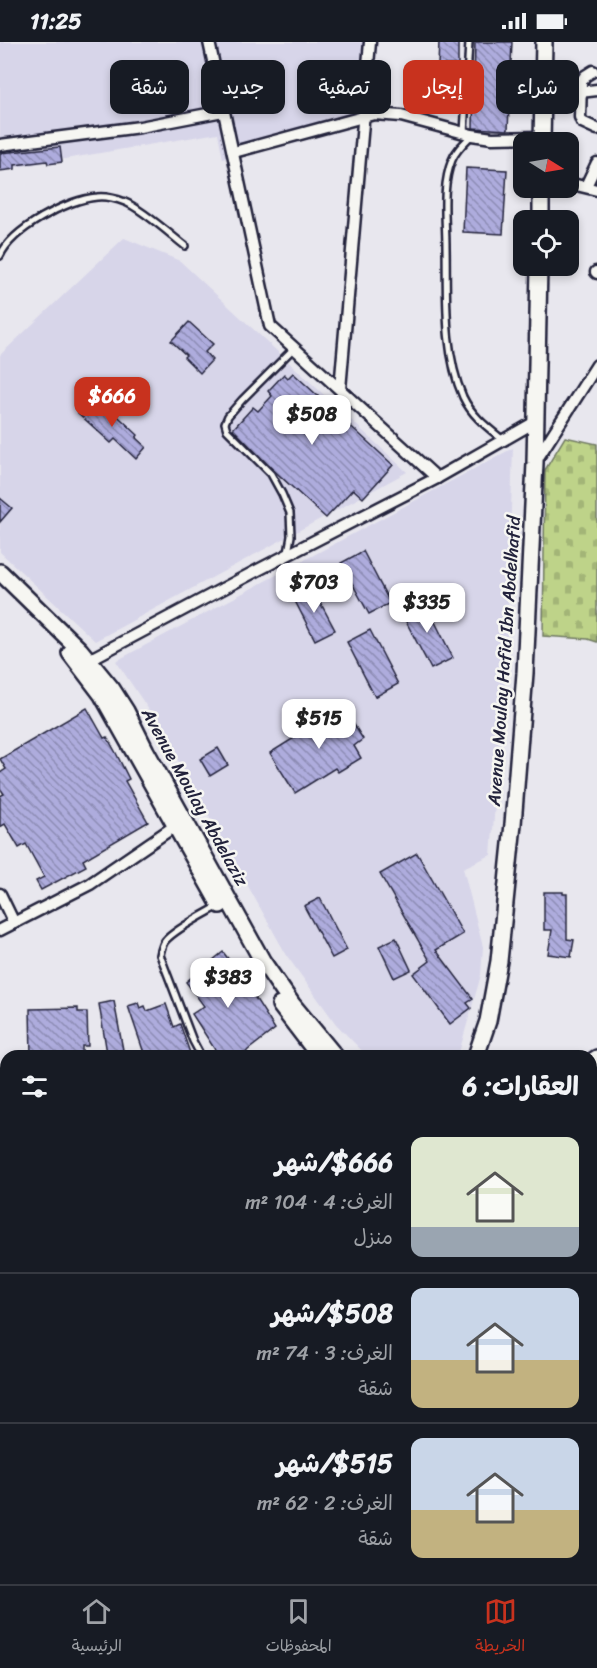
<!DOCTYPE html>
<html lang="ar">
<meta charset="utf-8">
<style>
:root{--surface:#171b24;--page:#20242c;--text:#f1f3f6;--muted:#9ea1a6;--line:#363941;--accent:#c8321e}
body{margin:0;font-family:Sriracha,"Playpen Sans Arabic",sans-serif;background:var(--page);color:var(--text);direction:rtl;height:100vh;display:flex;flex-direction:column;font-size:22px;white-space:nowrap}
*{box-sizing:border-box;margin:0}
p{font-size:20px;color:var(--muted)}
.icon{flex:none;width:33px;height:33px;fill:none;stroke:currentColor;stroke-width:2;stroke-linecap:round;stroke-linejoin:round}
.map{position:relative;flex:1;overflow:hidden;direction:ltr}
.drawer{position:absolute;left:0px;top:1008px;width:597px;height:534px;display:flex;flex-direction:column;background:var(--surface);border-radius:18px 18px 0 0;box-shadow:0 3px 9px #0003;direction:rtl}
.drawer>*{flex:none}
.top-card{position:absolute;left:18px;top:18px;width:561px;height:54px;direction:rtl;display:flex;gap:12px}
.needle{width:39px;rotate:101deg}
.buttons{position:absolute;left:513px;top:90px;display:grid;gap:12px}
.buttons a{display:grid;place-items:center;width:66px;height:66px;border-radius:12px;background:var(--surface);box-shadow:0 3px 9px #0003;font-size:30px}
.price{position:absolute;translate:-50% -51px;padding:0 14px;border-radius:12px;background:#fff;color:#222;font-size:20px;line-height:39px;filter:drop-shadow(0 2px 3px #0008)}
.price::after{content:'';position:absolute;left:50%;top:36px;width:18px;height:14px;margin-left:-9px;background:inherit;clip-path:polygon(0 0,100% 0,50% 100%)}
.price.selected{background:var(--accent);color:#fff}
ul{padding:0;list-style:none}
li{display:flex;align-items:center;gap:18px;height:150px;padding:0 18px}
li+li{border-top:2px solid var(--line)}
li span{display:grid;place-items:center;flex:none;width:168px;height:120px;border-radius:12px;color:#555}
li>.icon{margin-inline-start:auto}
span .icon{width:72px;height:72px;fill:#fffc;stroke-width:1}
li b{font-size:26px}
h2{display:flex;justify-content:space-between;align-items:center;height:72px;padding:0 18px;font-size:26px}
.pill{padding:0 21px;border-radius:12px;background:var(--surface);box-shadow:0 3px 9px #0003;font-size:21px;line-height:54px}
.pill.selected{background:var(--accent);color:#fff}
.status{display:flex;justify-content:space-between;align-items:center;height:42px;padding:0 30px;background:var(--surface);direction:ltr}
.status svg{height:16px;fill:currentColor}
.tabs{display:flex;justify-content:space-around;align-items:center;height:84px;border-top:2px solid var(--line);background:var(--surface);font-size:16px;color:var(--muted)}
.tabs a{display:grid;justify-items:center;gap:3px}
.tabs .selected{color:var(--accent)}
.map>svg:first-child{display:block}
.built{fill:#d7d5e9}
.cemetery{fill:url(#cemetery-stones);stroke:#707a62;stroke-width:1.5}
.garden{fill:#bed389;stroke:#707a62;stroke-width:1.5}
.building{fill:url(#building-back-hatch);stroke:#22223b;stroke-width:1.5}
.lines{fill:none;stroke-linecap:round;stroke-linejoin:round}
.lane-casing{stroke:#22223b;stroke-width:10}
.street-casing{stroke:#22223b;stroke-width:15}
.secondary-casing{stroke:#22223b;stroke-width:20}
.lane{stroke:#f6f6f2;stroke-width:5}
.street{stroke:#f6f6f2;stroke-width:10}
.secondary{stroke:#f6f6f2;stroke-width:15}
.labels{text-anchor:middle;stroke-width:5;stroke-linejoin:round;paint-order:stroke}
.street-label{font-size:18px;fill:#22223b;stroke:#f6f6f2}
</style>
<div class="status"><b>11:25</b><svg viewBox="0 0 49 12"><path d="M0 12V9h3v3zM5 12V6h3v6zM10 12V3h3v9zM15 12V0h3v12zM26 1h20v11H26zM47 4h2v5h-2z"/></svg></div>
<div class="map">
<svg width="597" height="1542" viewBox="0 0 597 1542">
<defs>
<pattern id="cemetery-stones" width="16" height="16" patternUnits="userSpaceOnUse" patternTransform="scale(1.5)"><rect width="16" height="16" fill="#bed389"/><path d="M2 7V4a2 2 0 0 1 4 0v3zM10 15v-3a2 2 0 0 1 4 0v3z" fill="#a3b577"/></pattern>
<pattern id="building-back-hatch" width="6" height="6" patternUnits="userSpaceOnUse" patternTransform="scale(1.5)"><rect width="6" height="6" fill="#aeacdd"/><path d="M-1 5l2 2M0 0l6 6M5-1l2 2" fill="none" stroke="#8d8cb4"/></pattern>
</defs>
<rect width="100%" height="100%" fill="#e8e7ee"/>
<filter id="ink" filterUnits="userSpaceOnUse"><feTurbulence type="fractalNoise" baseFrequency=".0167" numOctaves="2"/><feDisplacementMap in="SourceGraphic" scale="12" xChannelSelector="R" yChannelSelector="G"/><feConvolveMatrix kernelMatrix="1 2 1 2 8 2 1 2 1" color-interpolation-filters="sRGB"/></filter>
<g filter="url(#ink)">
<g class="built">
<path d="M0 0H363L364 9 356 82 223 117 218 91 0 128Z"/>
<path d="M124 196 180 219 407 430 95 599 0 510V313Z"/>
<path d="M513 406 506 619 491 813 463 826 483 905 481 933 458 1014H367L336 982 287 914 155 677 116 619Z"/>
</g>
<path class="cemetery" d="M565 395 597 402V600L588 597 543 594 545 428Z"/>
<path class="garden" d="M6 1390V1536H172L168 1542H0V1397Z"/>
<g class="building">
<path d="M439 0H458V23H438Z"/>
<path d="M475 0H512L508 88 473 86Z"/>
<path d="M60 105 62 120 48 122 47 119 15 123V127L0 129V111Z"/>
<path d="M466 126 507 128 503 192 463 190Z"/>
<path d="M189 280 213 302 205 310 212 318 200 331 184 315 186 313 171 299Z"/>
<path d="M293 331 393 423 363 456 353 447 326 476 269 424 233 387 253 365 258 369 272 354 268 349 284 332 288 336Z"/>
<path d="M90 358 100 367 105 362 138 393 136 396 146 405 136 417 115 397 111 401 78 371Z"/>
<path d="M0 456 12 466 0 480Z"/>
<path d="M363 509 390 561 369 572 341 521Z"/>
<path d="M312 545 335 588 315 598 293 555Z"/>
<path d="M424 558 453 616 431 627 401 570Z"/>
<path d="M370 588 398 642 375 655 347 600Z"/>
<path d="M340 660 363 697 354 704 361 716 338 730 335 726 295 751 270 711 329 674 326 669Z"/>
<path d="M87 666 104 696 107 695 116 711 129 737 125 739 148 780 83 818 86 824 41 848 36 839 44 835 26 802 19 806 5 782 0 785V754L4 752 0 746V731L6 727 0 717Z"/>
<path d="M218 706 228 723 210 734 200 717Z"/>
<path d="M417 811 463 892 436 908 473 957 467 961 471 966 450 982 413 932 430 919 380 832Z"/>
<path d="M544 850H563V852H567V897L574 898 571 915 548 912 552 888H544Z"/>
<path d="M320 856 347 908 332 916 304 864Z"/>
<path d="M396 896 411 928 394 936 379 904Z"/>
<path d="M223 910 242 935 275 987 248 1008 243 1014H219L192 972 204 964 186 940Z"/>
<path d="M114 959 123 1008 107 1011 99 962Z"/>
<path d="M138 961 140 966 145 964 147 969 166 962 174 985 180 982 191 1014H145L128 964Z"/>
<path d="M78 966V970H87L88 1004H82V1014H31L30 967Z"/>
</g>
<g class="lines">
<g class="lane-casing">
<g id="lane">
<path d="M464 91 469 0"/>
<path d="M472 93C464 101 456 108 452 118 441 145 446 177 446 205 447 252 443 310 463 355 472 374 487 385 503 398"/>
<path d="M0 214C12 187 68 157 97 155 106 154 117 157 125 160 142 167 170 192 185 204"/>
<path d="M288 511 291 494 290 471 282 452 271 432 227 388 225 381 228 374 242 358 294 306"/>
<path d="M201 1014 193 999 160 913C161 908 162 903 165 899 175 887 205 872 219 864"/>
<path d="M0 1381 6 1380"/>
</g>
</g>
<g class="street-casing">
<g id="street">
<path d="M209 0 270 284 437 436"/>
<path d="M593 29 585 34 581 40 580 75 582 80 597 87"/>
<path d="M544 46 580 50 597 48"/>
<path d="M0 103 140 85 223 69"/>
<path d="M234 110 374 72 401 74 472 93 492 96 542 95"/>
<path d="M568 141 597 148"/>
<path d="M586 144 597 121"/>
<path d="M596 230 597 231"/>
<path d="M340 347 370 0"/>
<path d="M535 420 597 323"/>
<path d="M83 621 258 528 437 436 535 380"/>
<path d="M0 852 14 881"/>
<path d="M0 888 90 842 175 784"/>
<path d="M591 1194 597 1197"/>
<path d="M591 1337 597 1335"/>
<path d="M591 1491 597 1488"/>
</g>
</g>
<g class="secondary-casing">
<g id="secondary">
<path d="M542 100 544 0"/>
<path d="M541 178V146"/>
<path d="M0 530 80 608 112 647 126 669 146 709 263 920 292 962 335 1014"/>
<path d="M70 611 102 653 220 863"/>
<path d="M280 963 319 1014"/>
<path d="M476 1014 488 979 499 919 513 782 525 631 535 421 539 224"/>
<path d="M591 1020 597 1016"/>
<path d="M591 1041 597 1037"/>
<path d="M0 1253H6"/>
<path d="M0 1272 6 1271"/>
<path d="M591 1522 597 1536"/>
<path d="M205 1542 208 1536"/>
<path d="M220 1542 223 1536"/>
</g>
</g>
<use href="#lane" class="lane"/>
<use href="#street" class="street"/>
<use href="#secondary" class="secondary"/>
</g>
</g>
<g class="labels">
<g class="street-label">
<text transform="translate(504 619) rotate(-86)" y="6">Avenue Moulay Hafid Ibn Abdelhafid</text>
<text transform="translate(195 755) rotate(61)" y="6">Avenue Moulay Abdelaziz</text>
</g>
</g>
</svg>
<div class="buttons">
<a><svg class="needle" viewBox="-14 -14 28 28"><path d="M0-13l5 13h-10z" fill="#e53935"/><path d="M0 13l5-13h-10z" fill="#9ea1a6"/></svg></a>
<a><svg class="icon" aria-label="locate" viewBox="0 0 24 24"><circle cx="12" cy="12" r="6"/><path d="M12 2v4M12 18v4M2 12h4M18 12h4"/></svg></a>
</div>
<b class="price selected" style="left:112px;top:386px">$666</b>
<b class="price" style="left:312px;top:404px">$508</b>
<b class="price" style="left:314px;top:572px">$703</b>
<b class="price" style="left:427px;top:592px">$335</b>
<b class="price" style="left:319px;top:708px">$515</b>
<b class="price" style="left:228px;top:967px">$383</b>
<div class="top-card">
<a class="pill">شراء</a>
<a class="pill selected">إيجار</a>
<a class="pill">تصفية</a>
<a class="pill">جديد</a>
<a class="pill">شقة</a>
</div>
<section class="drawer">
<h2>العقارات: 6<svg class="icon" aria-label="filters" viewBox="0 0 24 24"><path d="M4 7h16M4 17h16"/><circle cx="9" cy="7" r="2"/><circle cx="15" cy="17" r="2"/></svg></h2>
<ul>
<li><span style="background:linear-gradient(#dfe7d0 75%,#9aa5b1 0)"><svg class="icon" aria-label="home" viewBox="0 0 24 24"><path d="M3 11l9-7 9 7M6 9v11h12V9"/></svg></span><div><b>$666/شهر</b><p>الغرف: 4 · 104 m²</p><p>منزل</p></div></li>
<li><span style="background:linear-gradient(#c9d6e8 60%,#c2b280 0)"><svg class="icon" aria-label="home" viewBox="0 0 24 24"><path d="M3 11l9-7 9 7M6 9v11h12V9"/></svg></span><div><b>$508/شهر</b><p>الغرف: 3 · 74 m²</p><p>شقة</p></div></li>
<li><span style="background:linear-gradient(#c9d6e8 60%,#c2b280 0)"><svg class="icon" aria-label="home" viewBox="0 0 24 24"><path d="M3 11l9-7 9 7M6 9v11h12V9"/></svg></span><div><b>$515/شهر</b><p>الغرف: 2 · 62 m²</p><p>شقة</p></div></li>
</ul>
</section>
</div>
<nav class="tabs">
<a class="selected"><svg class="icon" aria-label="map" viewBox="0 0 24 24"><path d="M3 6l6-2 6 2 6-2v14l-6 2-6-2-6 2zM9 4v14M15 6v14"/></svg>الخريطة</a>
<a><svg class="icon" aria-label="saved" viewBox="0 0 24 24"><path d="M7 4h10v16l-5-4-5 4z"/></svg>المحفوظات</a>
<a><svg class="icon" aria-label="home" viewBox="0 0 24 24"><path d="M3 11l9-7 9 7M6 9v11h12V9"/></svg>الرئيسية</a>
</nav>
